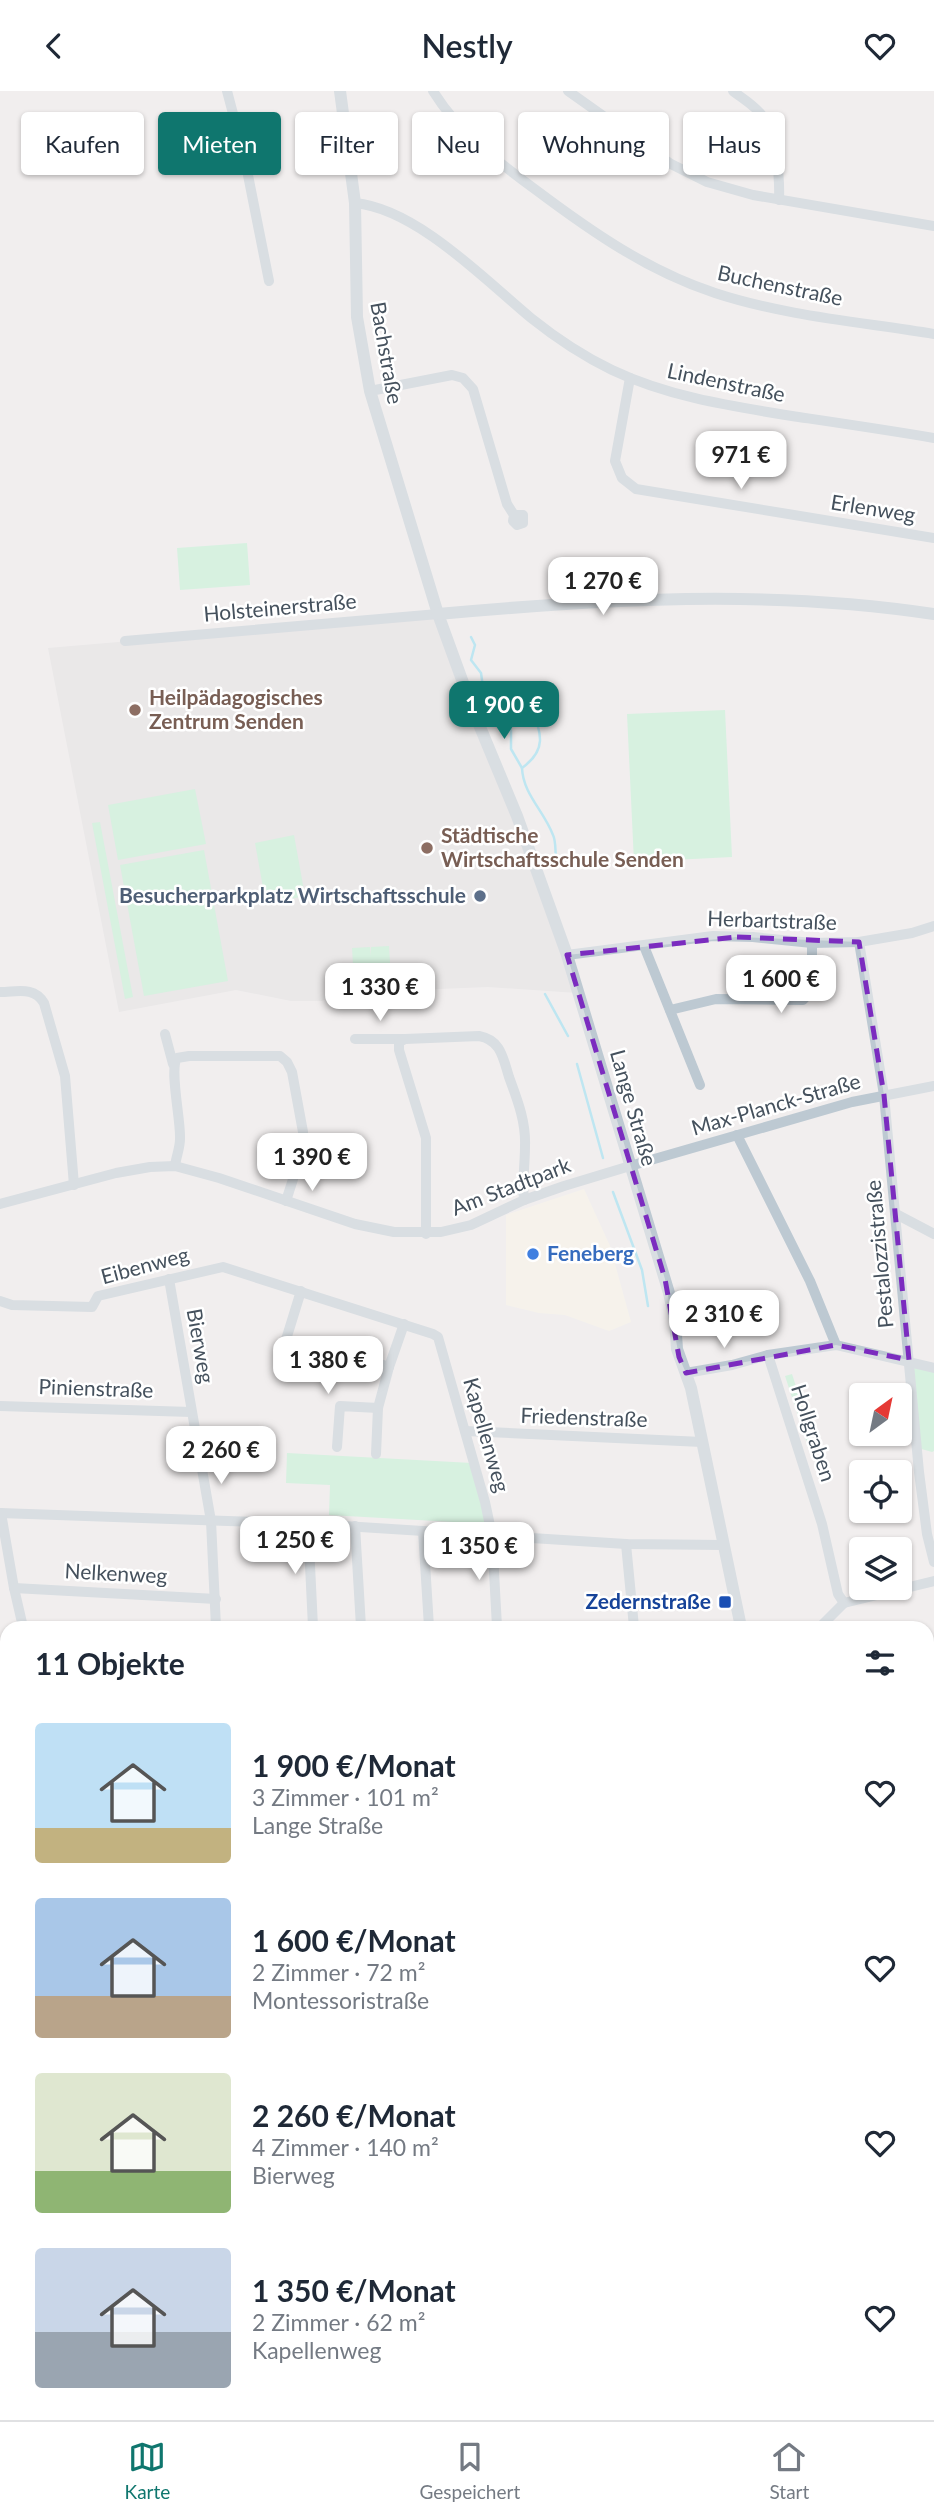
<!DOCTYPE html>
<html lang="de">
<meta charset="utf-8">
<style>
:root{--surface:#fff;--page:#f6f6f7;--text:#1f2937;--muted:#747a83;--line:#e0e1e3;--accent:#0f766e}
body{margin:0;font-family:Lato,sans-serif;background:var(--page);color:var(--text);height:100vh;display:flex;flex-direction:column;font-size:26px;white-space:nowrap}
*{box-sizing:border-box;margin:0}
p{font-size:23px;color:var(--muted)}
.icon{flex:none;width:38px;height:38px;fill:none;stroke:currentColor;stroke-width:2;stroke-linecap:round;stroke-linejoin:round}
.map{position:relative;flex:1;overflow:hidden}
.drawer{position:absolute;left:0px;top:1530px;width:934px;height:800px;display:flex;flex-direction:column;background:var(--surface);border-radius:21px 21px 0 0;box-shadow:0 2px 5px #0004}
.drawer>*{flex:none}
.guide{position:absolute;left:21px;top:21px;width:892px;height:63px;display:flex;gap:14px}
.needle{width:46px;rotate:33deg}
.tools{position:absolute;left:849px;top:1292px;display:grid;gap:14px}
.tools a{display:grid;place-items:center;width:63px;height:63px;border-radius:7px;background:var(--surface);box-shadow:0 2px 5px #0004;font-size:35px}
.price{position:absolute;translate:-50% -60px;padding:0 16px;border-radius:14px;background:#fff;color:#222;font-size:23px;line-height:46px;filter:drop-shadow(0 2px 4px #0008)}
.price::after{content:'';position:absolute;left:50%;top:42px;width:21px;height:16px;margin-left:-10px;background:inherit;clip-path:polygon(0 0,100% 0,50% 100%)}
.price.current{background:var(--accent);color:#fff}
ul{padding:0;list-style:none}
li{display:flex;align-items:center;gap:21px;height:175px;padding:0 35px}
li span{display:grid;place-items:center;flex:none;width:196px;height:140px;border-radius:7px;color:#555}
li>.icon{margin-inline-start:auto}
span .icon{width:84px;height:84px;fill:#fffc;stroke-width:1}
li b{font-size:30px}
h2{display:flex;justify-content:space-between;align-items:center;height:84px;padding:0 35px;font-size:30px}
.chip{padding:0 24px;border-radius:7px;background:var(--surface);box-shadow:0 2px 5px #0004;font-size:24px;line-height:63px}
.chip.current{background:var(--accent);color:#fff}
header{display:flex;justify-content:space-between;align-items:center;height:91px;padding:0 35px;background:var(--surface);font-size:32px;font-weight:600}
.tabs{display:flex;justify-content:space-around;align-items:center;height:98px;border-top:2px solid var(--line);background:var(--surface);font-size:19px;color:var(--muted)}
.tabs a{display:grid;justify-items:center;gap:4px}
.tabs .current{color:var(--accent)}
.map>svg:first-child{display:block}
.commercial{fill:#fdf7e6}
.education{fill:#e2dfe0}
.green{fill:#b8f3cf}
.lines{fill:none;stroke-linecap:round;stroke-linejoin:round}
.stream{stroke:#81dbf4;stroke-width:2.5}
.minor{stroke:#bdc9d2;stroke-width:10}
.tertiary{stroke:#bdc9d2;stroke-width:12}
.secondary{stroke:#bfcbd9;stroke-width:14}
.rail-casing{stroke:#b0b3b9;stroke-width:5}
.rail{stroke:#fff;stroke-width:2.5;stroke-dasharray:8;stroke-linecap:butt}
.marked{fill:none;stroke:#7b2cbf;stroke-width:5;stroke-dasharray:14 9;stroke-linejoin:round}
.education-dot{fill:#8d6e63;stroke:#fff;stroke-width:2.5}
.service-dot{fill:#5c6f8a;stroke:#fff;stroke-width:2.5}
.shop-dot{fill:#3f7fe0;stroke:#fff;stroke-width:2.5}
.transit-dot{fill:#1a4fb4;stroke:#fff;stroke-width:2.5}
.labels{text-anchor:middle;stroke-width:5;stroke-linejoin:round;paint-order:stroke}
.street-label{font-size:21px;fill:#45515d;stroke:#fff}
.education-label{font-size:21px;font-weight:bold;fill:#785e54;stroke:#fff;text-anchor:start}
.service-label{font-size:21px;font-weight:bold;fill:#4e5e75;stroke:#fff;text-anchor:end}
.shop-label{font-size:21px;font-weight:bold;fill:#366cbe;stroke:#fff;text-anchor:start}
.transit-label{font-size:21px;font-weight:bold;fill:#164399;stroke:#fff;text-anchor:end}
</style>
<header><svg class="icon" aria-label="back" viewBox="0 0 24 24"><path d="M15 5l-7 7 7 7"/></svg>Nestly<svg class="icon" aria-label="heart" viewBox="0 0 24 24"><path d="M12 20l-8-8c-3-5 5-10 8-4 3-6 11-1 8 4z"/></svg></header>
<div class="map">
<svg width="934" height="2329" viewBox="0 0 934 2329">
<rect width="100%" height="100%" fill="#f1eeee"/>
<path class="commercial" d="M584 1098 610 1155 631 1231 609 1240 565 1224 539 1222 506 1214V1124Z"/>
<path class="education" d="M437 524 577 902 488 896 340 902 322 910H291L236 899 119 921 48 557Z"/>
<g class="green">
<path d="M247 452 250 494 180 499 177 457Z"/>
<path d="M725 619 732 766 634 771 627 623Z"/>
<path d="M195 698 206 753 118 769 108 714Z"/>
<path d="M100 731 133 906 125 908 92 732Z"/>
<path d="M294 744 305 805 266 813 255 752Z"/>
<path d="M204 759 228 890 144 905 120 774Z"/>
<path d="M389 855 391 888 354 890 352 857 370 856 371 865V856Z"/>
<path d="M911 1271 934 1278V1360L932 1361 918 1357Z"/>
<path d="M792 1283 817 1361 811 1364 785 1285Z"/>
<path d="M287 1362 472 1372 489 1433 329 1424 330 1394 286 1392Z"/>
</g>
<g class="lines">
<g class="stream">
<path d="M471 546 475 554 471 569 481 582 483 596 495 607 499 623 511 639V658L522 677"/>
<path d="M531 616C541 642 548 658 522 677 523 703 544 720 553 744 556 750 555 759 556 766"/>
<path d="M545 903 568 945"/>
<path d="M577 973 603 1067"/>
<path d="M613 1101 642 1179 648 1215"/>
<path d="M0 1768 7 1769"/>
<path d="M0 2052 7 2057"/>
<path d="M0 2252 7 2257"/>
<path d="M97 2322 106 2329"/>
</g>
<g class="minor">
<path d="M227 0 244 64 269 190"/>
<path d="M433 0C458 41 498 71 536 99 592 141 648 180 715 202 785 225 861 231 934 243"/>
<path d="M568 0 671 73 707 91 753 104 934 135"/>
<path d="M733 0C743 8 756 15 763 26 776 45 780 87 779 109"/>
<path d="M355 112C417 118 485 189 531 227 556 247 583 265 612 279 669 306 730 315 792 325 839 332 887 339 934 347"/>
<path d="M630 287 615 370 622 387 636 398 934 447"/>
<path d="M370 300 452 284 463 287 473 298 507 413 514 424 513 430 517 434 523 432V424H514"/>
<path d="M125 550 438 523"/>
<path d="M859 851 884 1004 919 1381 927 1443 934 1471"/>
<path d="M644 855 700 994"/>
<path d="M567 864 713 845 753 846 812 852 859 851 912 842 934 835"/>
<path d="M0 901C17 901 34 895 44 912L65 985 74 1094"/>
<path d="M670 919 716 908 803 909 812 899V852"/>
<path d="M165 943 173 973"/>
<path d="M355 948H405"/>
<path d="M737 1044 810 1190 836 1254"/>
<path d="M175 1075C176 1066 180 1057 180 1048 181 1029 169 978 177 967L189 965H280L287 971 292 981 303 1041V1057L286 1110"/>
<path d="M0 1113 116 1082 150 1076 175 1075 219 1087 355 1133 394 1141H441L471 1134 524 1109 564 1095 630 1075 852 1011 934 995"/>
<path d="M896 1123 934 1143"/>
<path d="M426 1143V1047L399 959V951L405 948 479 945C501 949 503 967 509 986 517 1008 526 1030 525 1055 525 1074 522 1090 524 1109"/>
<path d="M169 1188 211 1430 216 1536"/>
<path d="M301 1200 280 1268 318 1282 328 1252 333 1257 389 1276 404 1233"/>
<path d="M0 1210 12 1214 92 1216 98 1205 223 1176 433 1243 438 1246 440 1253 485 1411 492 1444 497 1536"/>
<path d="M768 1264 822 1433 838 1503 844 1512"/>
<path d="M686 1282 732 1274 768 1264 836 1254 934 1277"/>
<path d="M0 1315 191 1321"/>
<path d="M465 1340 702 1351"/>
<path d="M337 1356 340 1315 378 1317"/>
<path d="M376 1363 378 1317 389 1276"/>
<path d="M0 1422 313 1433 626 1453 724 1454"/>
<path d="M1 1422 14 1497 23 1536"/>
<path d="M308 1433 313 1536"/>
<path d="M355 1435 361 1536"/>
<path d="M423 1440 429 1536"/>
<path d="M626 1453 634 1536"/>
<path d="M14 1497 216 1508"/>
<path d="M820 1536 844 1512 934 1490"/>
<path d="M928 1600 934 1599"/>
<path d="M0 1894 7 1898"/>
<path d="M928 2135 934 2150"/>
</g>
<g class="tertiary">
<path d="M340 0 355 112 357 226 370 300 438 523 473 619 517 725 567 864 669 1202 675 1229 677 1258 691 1297 741 1536"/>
<path d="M438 523C604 508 769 498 934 523"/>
</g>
<g class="secondary">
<path d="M0 1680H7"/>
<path d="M928 1914 934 1915"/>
</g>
<g class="rail-casing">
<g id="rail">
<path d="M0 2061 7 2066"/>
<path d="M579 2322 597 2329"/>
</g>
</g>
<use href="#rail" class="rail"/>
</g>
<path d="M0 0H934V2329H0ZM737 846 859 851 884 1004 909 1269 836 1254 686 1282 679 1266 665 1188 567 864Z" fill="#f1eeee" fill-opacity=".55" fill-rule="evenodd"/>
<path class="marked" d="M737 846 859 851 884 1004 909 1269 836 1254 686 1282 679 1266 665 1188 567 864Z"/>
<g class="education-dot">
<circle cx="135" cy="619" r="7"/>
<circle cx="427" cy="757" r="7"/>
</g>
<circle class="service-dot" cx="480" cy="805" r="7"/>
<circle class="shop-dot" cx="533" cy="1163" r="7"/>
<rect class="transit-dot" x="718" y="1504" width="14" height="14" rx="3.5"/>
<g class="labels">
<g class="street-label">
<text transform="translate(780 195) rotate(12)" y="7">Buchenstraße</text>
<text transform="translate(386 262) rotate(80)" y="7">Bachstraße</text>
<text transform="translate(726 292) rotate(12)" y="7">Lindenstraße</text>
<text transform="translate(873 418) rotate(9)" y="7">Erlenweg</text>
<text transform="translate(280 517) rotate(-5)" y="7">Holsteinerstraße</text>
<text transform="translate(772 830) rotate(2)" y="7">Herbartstraße</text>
<text transform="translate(776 1014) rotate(-16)" y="7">Max-Planck-Straße</text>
<text transform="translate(633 1017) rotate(74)" y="7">Lange Straße</text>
<text transform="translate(511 1096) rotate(-21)" y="7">Am Stadtpark</text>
<text transform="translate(880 1163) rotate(-95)" y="7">Pestalozzistraße</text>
<text transform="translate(145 1175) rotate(-15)" y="7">Eibenweg</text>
<text transform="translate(200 1255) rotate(80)" y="7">Bierweg</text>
<text transform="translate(96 1298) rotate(2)" y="7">Pinienstraße</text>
<text transform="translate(584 1327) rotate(2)" y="7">Friedenstraße</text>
<text transform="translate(813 1342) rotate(72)" y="7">Hollgraben</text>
<text transform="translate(486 1344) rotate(74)" y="7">Kapellenweg</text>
<text transform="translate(116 1483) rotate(3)" y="7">Nelkenweg</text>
</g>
<g class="education-label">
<text x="149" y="614">Heilpädagogisches<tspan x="149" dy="24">Zentrum Senden</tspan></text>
<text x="441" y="752">Städtische<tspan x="441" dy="24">Wirtschaftsschule Senden</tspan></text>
</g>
<g class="service-label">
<text x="466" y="812">Besucherparkplatz Wirtschaftsschule</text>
</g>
<g class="shop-label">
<text x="547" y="1170">Feneberg</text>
</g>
<g class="transit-label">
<text x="711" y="1518">Zedernstraße</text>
</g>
</g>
</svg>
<div class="tools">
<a><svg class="needle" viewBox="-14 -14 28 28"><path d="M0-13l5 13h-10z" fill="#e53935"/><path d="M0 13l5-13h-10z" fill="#747a83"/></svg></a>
<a><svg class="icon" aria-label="locate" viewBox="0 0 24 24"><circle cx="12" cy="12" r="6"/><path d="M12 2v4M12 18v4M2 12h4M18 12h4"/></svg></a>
<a><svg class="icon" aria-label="layers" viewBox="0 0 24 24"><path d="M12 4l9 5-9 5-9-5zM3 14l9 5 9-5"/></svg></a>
</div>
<b class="price" style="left:741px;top:400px">971 €</b>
<b class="price" style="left:603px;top:526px">1 270 €</b>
<b class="price current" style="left:504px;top:650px">1 900 €</b>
<b class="price" style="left:781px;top:924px">1 600 €</b>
<b class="price" style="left:380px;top:932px">1 330 €</b>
<b class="price" style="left:312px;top:1102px">1 390 €</b>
<b class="price" style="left:724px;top:1259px">2 310 €</b>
<b class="price" style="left:328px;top:1305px">1 380 €</b>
<b class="price" style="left:221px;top:1395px">2 260 €</b>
<b class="price" style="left:295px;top:1485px">1 250 €</b>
<b class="price" style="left:479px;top:1491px">1 350 €</b>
<div class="guide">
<a class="chip">Kaufen</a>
<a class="chip current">Mieten</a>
<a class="chip">Filter</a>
<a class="chip">Neu</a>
<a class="chip">Wohnung</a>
<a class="chip">Haus</a>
</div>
<section class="drawer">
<h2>11 Objekte<svg class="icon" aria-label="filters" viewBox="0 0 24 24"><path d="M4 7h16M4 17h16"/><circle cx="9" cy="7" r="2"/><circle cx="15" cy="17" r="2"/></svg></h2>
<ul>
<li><span style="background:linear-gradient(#bfe0f5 75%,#c2b280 0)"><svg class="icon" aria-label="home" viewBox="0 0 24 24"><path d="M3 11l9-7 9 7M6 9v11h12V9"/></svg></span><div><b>1 900 €/Monat</b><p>3 Zimmer · 101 m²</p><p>Lange Straße</p></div><svg class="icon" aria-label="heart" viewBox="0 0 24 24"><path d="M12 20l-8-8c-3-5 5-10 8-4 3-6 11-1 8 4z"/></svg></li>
<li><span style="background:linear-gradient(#a9c7e8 70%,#b9a48a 0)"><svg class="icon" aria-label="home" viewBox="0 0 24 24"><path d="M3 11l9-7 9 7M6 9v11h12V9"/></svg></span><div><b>1 600 €/Monat</b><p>2 Zimmer · 72 m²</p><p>Montessoristraße</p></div><svg class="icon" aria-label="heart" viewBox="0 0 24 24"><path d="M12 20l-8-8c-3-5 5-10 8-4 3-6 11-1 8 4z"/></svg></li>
<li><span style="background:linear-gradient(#dfe7d0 70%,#8fb573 0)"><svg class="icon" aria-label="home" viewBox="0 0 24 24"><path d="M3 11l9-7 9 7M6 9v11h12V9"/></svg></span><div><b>2 260 €/Monat</b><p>4 Zimmer · 140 m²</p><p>Bierweg</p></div><svg class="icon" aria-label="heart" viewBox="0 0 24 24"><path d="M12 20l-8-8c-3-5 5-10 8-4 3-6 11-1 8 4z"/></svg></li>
<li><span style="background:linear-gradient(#c9d6e8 60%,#9aa5b1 0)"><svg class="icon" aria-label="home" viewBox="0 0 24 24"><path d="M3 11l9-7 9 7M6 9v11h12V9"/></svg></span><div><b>1 350 €/Monat</b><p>2 Zimmer · 62 m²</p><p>Kapellenweg</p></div><svg class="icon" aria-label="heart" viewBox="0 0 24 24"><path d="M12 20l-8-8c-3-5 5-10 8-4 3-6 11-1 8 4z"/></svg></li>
</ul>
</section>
</div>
<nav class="tabs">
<a class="current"><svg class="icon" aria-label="map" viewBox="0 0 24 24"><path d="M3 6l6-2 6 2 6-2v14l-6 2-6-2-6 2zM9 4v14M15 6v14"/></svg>Karte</a>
<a><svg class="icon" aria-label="saved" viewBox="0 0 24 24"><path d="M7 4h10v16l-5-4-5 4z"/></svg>Gespeichert</a>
<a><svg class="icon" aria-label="home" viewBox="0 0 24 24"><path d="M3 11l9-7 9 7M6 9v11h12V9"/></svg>Start</a>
</nav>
